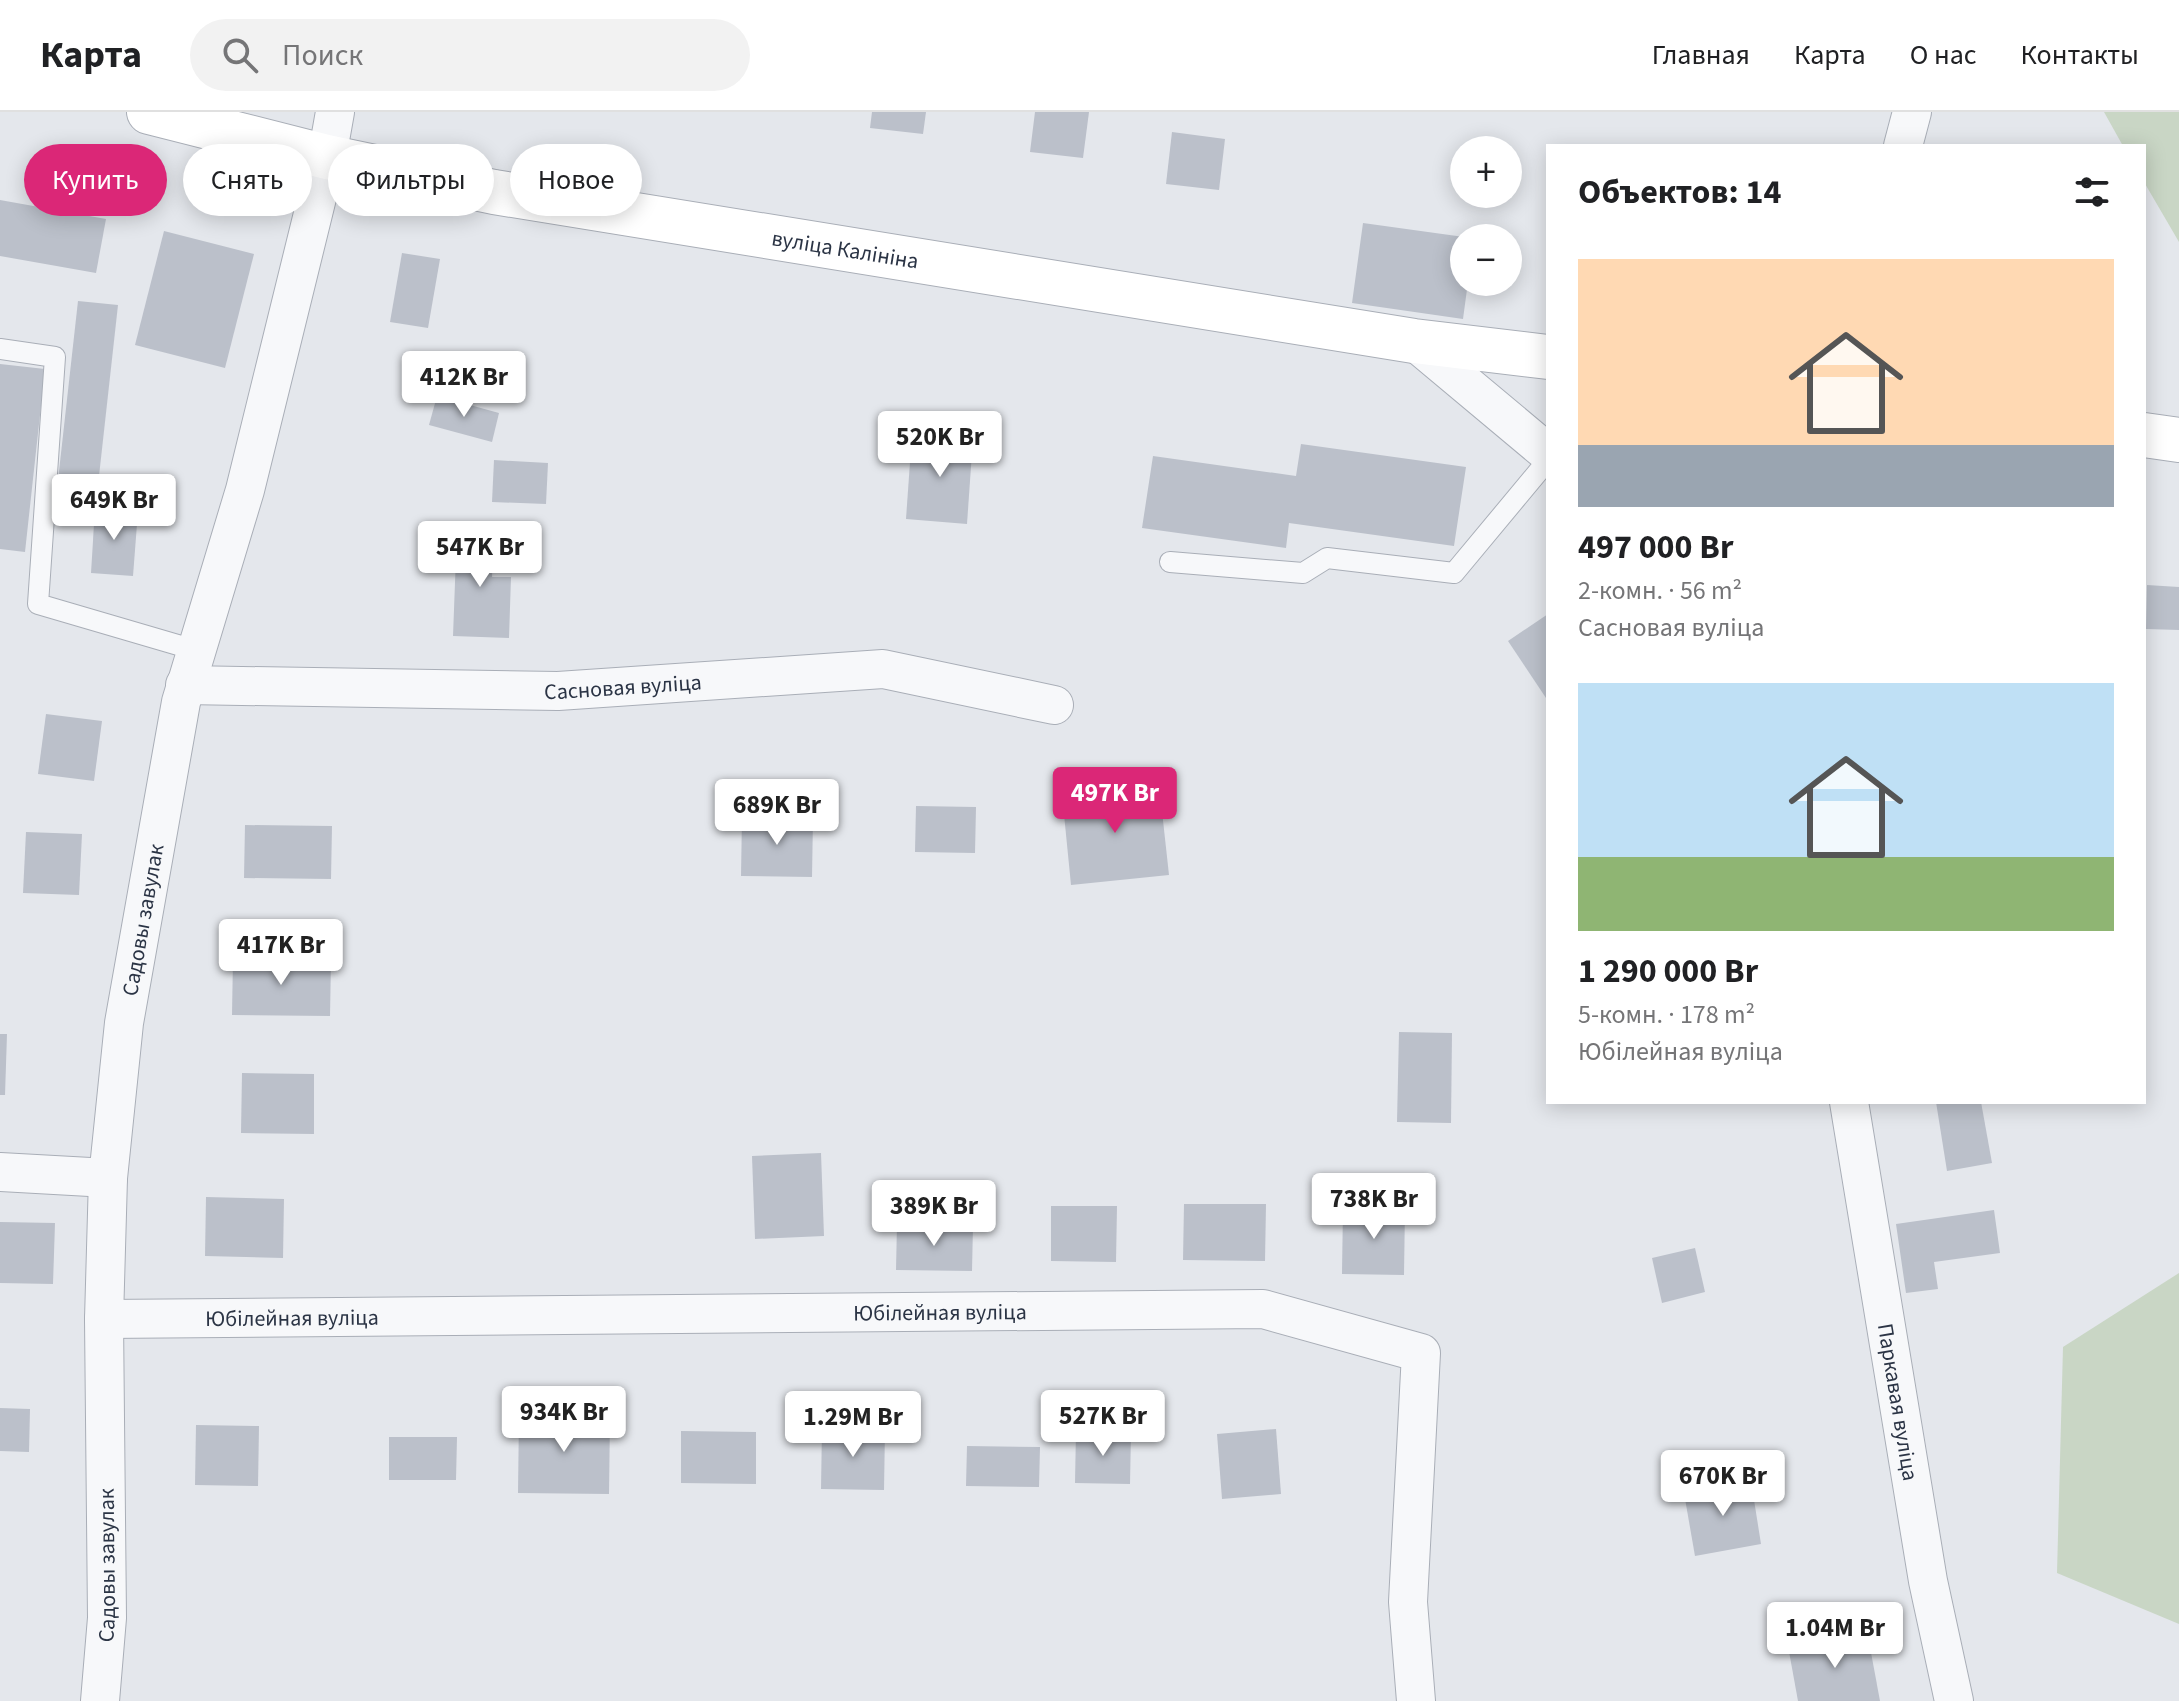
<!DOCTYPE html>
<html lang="ru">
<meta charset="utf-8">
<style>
:root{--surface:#fff;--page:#f2f2f2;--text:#202124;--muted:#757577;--line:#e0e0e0;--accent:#db2777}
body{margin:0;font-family:"Source Sans 3",sans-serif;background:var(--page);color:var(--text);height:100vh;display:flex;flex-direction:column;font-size:30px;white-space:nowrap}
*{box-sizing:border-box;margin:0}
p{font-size:26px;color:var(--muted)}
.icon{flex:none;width:44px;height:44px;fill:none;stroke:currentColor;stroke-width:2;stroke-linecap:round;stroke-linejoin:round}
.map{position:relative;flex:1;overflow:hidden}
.panel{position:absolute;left:1546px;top:32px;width:600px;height:960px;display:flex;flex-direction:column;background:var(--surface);border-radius:0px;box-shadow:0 4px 20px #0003}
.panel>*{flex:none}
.hud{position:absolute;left:24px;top:32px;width:760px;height:72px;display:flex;gap:16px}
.fabs{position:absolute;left:1450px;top:24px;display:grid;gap:16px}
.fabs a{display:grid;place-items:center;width:72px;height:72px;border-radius:50%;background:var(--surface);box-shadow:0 4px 20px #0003;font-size:40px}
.price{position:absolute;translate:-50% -68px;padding:0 18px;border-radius:8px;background:#fff;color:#222;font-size:26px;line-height:52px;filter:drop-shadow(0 2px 4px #0008)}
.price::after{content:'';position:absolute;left:50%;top:48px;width:24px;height:18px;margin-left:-12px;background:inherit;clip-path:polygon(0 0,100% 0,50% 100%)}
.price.current{background:var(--accent);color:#fff}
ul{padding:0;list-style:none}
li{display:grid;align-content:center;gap:16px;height:424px;padding:0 32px}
li span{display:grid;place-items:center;height:248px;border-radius:0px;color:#555}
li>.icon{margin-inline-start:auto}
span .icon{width:144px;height:144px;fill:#fffc;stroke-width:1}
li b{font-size:34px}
h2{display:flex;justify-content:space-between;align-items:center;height:96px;padding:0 32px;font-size:34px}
.tag{padding:0 28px;border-radius:36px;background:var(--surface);box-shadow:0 4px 20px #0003;font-size:28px;line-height:72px}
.tag.current{background:var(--accent);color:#fff}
header{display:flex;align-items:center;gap:48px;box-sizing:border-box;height:112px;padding:0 40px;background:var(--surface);border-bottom:2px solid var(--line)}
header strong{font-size:38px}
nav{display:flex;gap:44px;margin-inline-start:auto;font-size:28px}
.search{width:560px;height:72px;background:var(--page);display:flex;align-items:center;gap:20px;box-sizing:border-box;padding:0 28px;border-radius:44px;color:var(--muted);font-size:30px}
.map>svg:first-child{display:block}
.green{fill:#c9d6c5}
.building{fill:#bbc0ca}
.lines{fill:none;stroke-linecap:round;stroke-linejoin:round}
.lane-casing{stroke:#a9aeb7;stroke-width:22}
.street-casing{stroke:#a9aeb7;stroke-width:40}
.secondary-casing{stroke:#a9aeb7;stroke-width:46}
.lane{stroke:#f7f8fa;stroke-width:20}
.street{stroke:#f7f8fa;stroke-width:38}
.secondary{stroke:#fff;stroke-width:44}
.labels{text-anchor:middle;stroke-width:6;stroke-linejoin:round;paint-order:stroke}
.street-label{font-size:22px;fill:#2b3445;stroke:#f4f6f9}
</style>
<header>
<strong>Карта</strong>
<div class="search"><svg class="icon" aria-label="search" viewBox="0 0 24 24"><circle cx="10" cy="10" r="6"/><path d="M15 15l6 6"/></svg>Поиск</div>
<nav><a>Главная</a><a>Карта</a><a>О нас</a><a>Контакты</a></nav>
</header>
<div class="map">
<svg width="2179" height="1589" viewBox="0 0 2179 1589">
<rect width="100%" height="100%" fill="#e4e7ec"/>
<g class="green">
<path d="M2104 0H2179V130L2144 70V34H2123Z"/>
<path d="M2179 1161V1512L2057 1461 2063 1235Z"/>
</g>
<g class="building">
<path d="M872 0H926L923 22 870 16Z"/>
<path d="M1035 0H1089L1083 46 1030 40Z"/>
<path d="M1172 20 1225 27 1219 78 1166 72Z"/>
<path d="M0 88 106 107 96 161 0 144Z"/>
<path d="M1363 111 1464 125V170H1468L1463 207 1352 191Z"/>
<path d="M164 119 254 142 225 256 135 233Z"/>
<path d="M402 141 440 147 428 216 390 210Z"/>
<path d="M78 189 118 193 97 382 57 377Z"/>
<path d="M0 252 45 257 25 440 0 437Z"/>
<path d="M437 284 499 301 492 330 429 313Z"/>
<path d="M912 322 973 326 967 412 906 407Z"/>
<path d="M1301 332 1466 355 1454 434 1289 411 1286 436 1142 416 1153 344 1296 364Z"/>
<path d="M494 348 548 351 546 392 492 390Z"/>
<path d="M95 396 138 399 133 464 91 461Z"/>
<path d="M457 417 494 419 492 465H511L509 526 453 524Z"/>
<path d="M2147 473 2179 475V518L2146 517Z"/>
<path d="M1548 502V589L1508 529Z"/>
<path d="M46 602 102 609 94 669 38 662Z"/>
<path d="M1159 672 1169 763 1071 773 1062 682Z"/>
<path d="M916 694 976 695 975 741 915 740Z"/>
<path d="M742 705 813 706 812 765 741 764Z"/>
<path d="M245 713 332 714 331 767 244 766Z"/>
<path d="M26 720 82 722 79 783 23 781Z"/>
<path d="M233 846 331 848 330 904 232 903Z"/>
<path d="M1399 920 1452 921 1451 1011 1397 1010Z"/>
<path d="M0 922H7L5 983H0Z"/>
<path d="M242 961 314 962V1022L241 1021Z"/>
<path d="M1936 990H1981L1992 1051 1947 1059Z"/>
<path d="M821 1041 824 1124 755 1127 752 1044Z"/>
<path d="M206 1085 284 1087 283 1146 205 1144Z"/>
<path d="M1184 1092H1266L1265 1149 1183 1148Z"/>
<path d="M1051 1094H1117L1116 1150 1051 1149Z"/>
<path d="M1343 1096H1405L1404 1163 1342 1162Z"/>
<path d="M1994 1098 2000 1141 1934 1150 1938 1177 1906 1181 1896 1112Z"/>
<path d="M0 1110 55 1111 53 1172 0 1171Z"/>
<path d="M897 1112 973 1113 972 1159 896 1158Z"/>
<path d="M1695 1136 1705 1180 1662 1191 1652 1146Z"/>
<path d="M0 1296 30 1297 29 1340 0 1339Z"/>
<path d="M519 1303 610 1304 609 1382 518 1381Z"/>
<path d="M196 1313 259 1314 258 1374 195 1373Z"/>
<path d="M822 1316 885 1317 884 1378 821 1377Z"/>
<path d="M1276 1317 1281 1382 1222 1387 1217 1322Z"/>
<path d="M681 1319 756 1320V1372L681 1371Z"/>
<path d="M1076 1319 1131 1320 1130 1372 1075 1371Z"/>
<path d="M389 1325H457L456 1368H389Z"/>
<path d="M967 1334 1040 1335 1039 1375 966 1374Z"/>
<path d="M1751 1369 1761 1432 1695 1444 1684 1381Z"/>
<path d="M1867 1519 1880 1589H1798L1788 1534Z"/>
</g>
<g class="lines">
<g class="lane-casing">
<g id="lane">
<path d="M0 237 55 245 38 492 195 538"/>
<path d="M1170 450 1303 461 1327 446 1454 461 1548 348"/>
</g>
</g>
<g class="street-casing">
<g id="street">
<path d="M1903 34 1912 0"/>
<path d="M1414 229 1548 341"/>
<path id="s1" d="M185 573 558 579 883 557 1054 593"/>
<path id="s2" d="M1849 990 1928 1469 1954 1589"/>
<path d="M0 1060 108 1066"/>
<path id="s3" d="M104 1207 1263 1197 1421 1241 1408 1490 1416 1589"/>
<path id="s4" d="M100 1589 107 1506 104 1207 108 1066 124 911 181 590 245 378 327 45 335 0"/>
</g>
</g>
<g class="secondary-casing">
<g id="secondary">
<path id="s5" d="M149 0 327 45 494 80 1414 229 1548 245"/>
<path d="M2144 323 2179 328"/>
</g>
</g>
<use href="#lane" class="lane"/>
<use href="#street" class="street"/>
<use href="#secondary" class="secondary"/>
</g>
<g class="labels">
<g class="street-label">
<text dy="8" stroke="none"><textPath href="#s5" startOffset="710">вуліца Калініна</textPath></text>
<text dy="8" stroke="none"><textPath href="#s1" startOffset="438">Сасновая вуліца</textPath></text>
<text dy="8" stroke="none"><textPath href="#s4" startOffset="784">Садовы завулак</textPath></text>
<text dy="8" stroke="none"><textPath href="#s3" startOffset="836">Юбілейная вуліца</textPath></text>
<text dy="8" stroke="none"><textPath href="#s3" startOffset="188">Юбілейная вуліца</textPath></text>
<text dy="8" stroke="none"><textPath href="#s2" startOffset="304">Паркавая вуліца</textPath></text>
<text dy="8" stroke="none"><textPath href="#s4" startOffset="136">Садовы завулак</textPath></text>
</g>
</g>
</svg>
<div class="fabs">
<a>+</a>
<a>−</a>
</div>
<b class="price" style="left:464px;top:307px">412K Br</b>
<b class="price" style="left:940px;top:367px">520K Br</b>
<b class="price" style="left:114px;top:430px">649K Br</b>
<b class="price" style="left:480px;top:477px">547K Br</b>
<b class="price current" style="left:1115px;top:723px">497K Br</b>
<b class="price" style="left:777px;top:735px">689K Br</b>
<b class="price" style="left:281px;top:875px">417K Br</b>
<b class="price" style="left:1374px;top:1129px">738K Br</b>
<b class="price" style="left:934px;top:1136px">389K Br</b>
<b class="price" style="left:564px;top:1342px">934K Br</b>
<b class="price" style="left:1103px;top:1346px">527K Br</b>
<b class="price" style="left:853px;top:1347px">1.29M Br</b>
<b class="price" style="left:1723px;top:1406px">670K Br</b>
<b class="price" style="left:1835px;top:1558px">1.04M Br</b>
<div class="hud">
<a class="tag current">Купить</a>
<a class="tag">Снять</a>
<a class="tag">Фильтры</a>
<a class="tag">Новое</a>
</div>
<section class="panel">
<h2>Объектов: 14<svg class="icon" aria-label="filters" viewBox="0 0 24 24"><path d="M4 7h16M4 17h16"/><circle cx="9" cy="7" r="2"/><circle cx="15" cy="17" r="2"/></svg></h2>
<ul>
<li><span style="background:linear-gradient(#ffd9b3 75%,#9aa5b1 0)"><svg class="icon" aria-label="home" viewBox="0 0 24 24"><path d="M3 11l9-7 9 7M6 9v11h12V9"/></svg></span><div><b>497 000 Br</b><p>2-комн. · 56 m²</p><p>Сасновая вуліца</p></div></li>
<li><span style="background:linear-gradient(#bfe0f5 70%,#8fb573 0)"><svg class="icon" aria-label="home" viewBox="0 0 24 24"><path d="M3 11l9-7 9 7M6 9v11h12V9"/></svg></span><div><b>1 290 000 Br</b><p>5-комн. · 178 m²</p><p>Юбілейная вуліца</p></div></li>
</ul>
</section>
</div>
